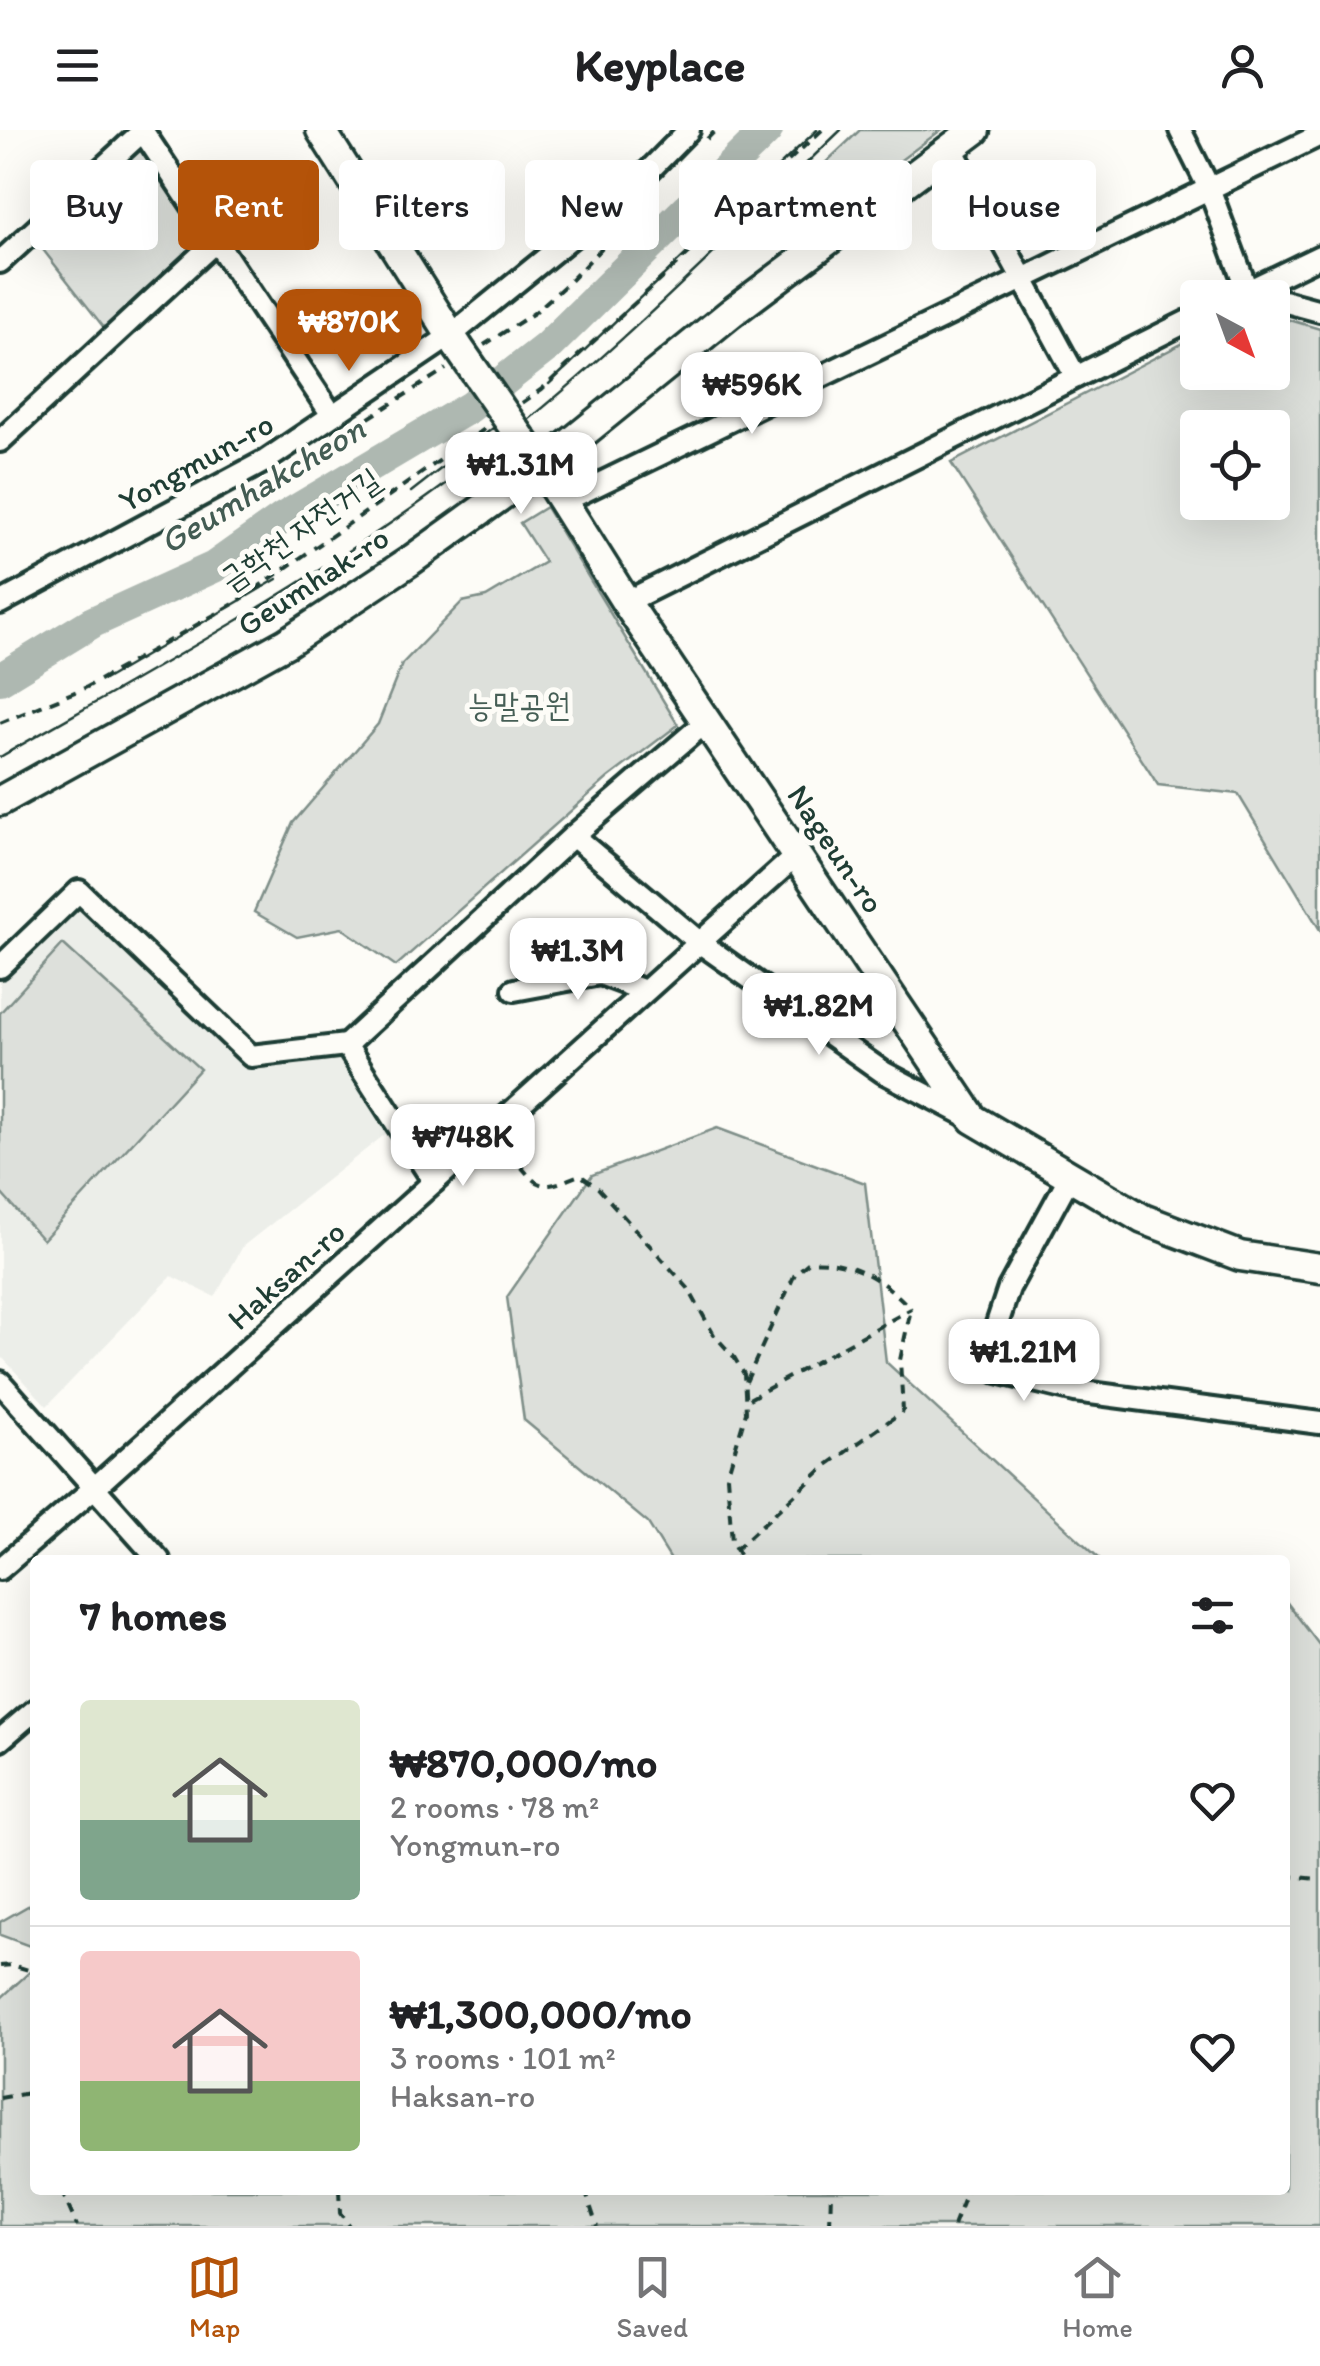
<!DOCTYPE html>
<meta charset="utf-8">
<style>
:root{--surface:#fff;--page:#f6f6f6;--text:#202124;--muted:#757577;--line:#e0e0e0;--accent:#b45309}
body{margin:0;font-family:Itim,"Poor Story",sans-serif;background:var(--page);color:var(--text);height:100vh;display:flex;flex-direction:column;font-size:38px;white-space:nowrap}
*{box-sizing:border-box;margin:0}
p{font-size:32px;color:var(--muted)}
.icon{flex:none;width:55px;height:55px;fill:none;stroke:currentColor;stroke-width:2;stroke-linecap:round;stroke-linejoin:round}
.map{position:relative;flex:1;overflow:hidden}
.panel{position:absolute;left:30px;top:1425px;width:1260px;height:640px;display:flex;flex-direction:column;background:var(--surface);border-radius:10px;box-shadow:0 10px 40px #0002}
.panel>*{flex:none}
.hud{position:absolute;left:30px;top:30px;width:1260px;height:90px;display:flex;gap:20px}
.needle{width:65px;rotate:139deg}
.tools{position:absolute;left:1180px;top:150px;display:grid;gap:20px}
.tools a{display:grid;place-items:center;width:110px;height:110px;border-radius:10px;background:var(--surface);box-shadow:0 10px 40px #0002;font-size:50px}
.price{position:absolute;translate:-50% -85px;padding:0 22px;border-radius:20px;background:#fff;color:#222;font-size:32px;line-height:65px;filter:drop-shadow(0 2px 5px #0008)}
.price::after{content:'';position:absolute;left:50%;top:60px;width:30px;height:22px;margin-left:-15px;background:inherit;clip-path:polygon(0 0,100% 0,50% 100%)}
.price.active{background:var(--accent);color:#fff}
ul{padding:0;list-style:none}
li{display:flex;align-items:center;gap:30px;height:250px;padding:0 50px}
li+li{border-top:2px solid var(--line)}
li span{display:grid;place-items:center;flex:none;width:280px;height:200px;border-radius:10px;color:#555}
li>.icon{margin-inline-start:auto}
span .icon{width:120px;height:120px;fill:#fffc;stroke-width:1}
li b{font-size:42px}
h2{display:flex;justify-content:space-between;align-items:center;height:120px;padding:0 50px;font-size:42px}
.pill{padding:0 35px;border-radius:10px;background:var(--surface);box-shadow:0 10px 40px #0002;font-size:35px;line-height:90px}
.pill.active{background:var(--accent);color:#fff}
header{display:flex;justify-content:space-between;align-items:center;height:130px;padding:0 50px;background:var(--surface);font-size:45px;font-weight:700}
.menu{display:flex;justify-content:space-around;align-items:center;height:140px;border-top:2px solid var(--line);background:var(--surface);font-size:28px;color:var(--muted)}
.menu a{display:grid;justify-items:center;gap:5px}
.menu .active{color:var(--accent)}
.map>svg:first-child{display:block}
.built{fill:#eceee9}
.green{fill:#dde0db;stroke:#7e8e88;stroke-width:2.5;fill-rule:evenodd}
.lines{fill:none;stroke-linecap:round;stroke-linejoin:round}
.river{stroke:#aeb8b1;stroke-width:32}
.minor-casing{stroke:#1f3d34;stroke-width:28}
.secondary-casing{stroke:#1f3d34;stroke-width:35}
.path{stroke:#1f3d34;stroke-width:4;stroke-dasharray:10 8;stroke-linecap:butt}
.minor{stroke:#fdfcf7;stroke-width:20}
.secondary{stroke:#fdfcf7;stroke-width:28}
.tram{stroke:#1f3d34;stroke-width:2.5}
.secondary-bridge-casing{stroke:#1f3d34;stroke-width:35;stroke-linecap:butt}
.secondary-bridge{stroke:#fdfcf7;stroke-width:28}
.labels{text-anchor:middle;stroke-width:10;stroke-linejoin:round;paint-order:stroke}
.street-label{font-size:32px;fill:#1f3d34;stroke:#fdfcf7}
.park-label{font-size:32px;fill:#455e55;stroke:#fdfcf7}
.water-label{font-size:35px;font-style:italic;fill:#435c53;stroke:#fdfcf7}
</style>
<header><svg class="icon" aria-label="menu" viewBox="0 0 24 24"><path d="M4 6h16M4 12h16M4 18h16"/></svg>Keyplace<svg class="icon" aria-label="person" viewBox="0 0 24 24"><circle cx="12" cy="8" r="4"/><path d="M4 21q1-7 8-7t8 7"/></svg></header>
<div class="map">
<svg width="1320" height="2096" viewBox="0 0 1320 2096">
<rect width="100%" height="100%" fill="#fdfcf7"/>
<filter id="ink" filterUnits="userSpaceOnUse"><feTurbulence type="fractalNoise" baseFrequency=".01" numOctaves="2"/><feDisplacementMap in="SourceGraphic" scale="20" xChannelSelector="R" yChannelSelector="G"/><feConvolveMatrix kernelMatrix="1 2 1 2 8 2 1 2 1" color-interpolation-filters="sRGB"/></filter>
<g filter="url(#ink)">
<path class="built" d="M78 775 247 933 342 923 392 999 243 1116 215 1167 172 1146 47 1276 0 1225V851Z"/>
<g class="green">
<path d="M860 0H941L822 89 801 56Z"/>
<path d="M140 15 201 112 105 199 37 112Z"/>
<path d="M1273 185 1320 199V800L1238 664 1158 655 951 333 1197 206 1198 242H1272ZM1198 298H1272V372H1198Z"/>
<path d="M546 377 678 595 608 648 396 836 342 798 297 807 254 782 293 693 378 594 402 534 462 472 486 467 545 432 520 393Z"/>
<path d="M63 814 200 939 43 1110 0 1062V883Z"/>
<path d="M717 998 865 1053 886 1232 1101 1430H671L648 1393 524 1290 507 1167 592 1045Z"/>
<path d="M1285 1470 1320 1516V2096H0V1869L35 1837V2060H1285Z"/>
<path d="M35 1772V1818L0 1805V1792Z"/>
</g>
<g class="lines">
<path class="river" d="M0 549 93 492 214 437 283 388 470 277 548 216 767 0"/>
<g class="minor-casing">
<g id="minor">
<path d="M142 0 332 285"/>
<path d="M1180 0 1209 58 1247 160"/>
<path d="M951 17 1076 247"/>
<path d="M0 132 144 0"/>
<path d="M1233 168 1320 126"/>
<path d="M1272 168 1320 181"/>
<path d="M0 311 216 111"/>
<path d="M564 371 1320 5"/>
<path d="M626 472 1198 186"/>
<path d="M0 473 265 331 450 206 631 59 689 0"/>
<path d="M573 706 699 812 883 942 971 988"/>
<path d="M0 837 79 761 251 926 346 915 434 1052"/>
<path d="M514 860 600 844 645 861"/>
<path d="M346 915 573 706 708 590"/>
<path d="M1070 1046 1009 1158 988 1221 990 1232 997 1242 1075 1261 1320 1293"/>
<path d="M0 1252 159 1430"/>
<path d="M0 1439 94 1358 798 724"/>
<path d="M0 1610 35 1580"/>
</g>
</g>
<g class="secondary-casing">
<g id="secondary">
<path d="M321 0 458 217"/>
<path d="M541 337 626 472 973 989 1143 1089 1240 1126 1320 1138"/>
<path d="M0 671 286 513 410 431 541 337 731 183 975 0"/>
</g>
</g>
<g class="path">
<path d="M707 9 716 0"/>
<path d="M484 215 534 183 570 151 638 80"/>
<path d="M522 273 542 259 822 0"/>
<path d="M323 317 446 239"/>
<path d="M168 407 208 389 252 362"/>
<path d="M0 593 87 557 237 472 486 298"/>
<path d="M486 1031C495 1031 509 1028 518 1034 528 1042 533 1057 550 1055 559 1054 570 1048 580 1045L598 1058 688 1158 714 1205 734 1227 744 1244 746 1282 727 1346 732 1412 742 1430"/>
<path d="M746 1252 795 1144 809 1132C849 1128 885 1150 911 1179"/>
<path d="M749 1269 911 1179"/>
<path d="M735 1420 826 1336 903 1281 900 1230 911 1179"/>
<path d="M1285 1746 1320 1749"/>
<path d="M0 1836 12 1835 35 1842"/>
<path d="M0 1968 35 1962"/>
<path d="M61 2060 77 2096"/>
<path d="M339 2060 340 2083 349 2096"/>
<path d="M585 2060 597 2096"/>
<path d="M830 2096 831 2060"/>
<path d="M953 2096 967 2060"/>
</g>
<use href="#minor" class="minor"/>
<use href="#secondary" class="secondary"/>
<g class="tram">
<path d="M549 254 817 0"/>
<path d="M411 362 506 288"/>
<path d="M104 550 277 449"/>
<path d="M0 627C155 538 315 452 458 345 597 242 717 119 841 0"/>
</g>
<g class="secondary-bridge-casing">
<path id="secondary-bridge" d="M458 217 541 337"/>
</g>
<use href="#secondary-bridge" class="secondary-bridge"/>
</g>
</g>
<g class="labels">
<g class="street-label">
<text transform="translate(196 332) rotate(-29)" y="11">Yongmun-ro</text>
<text transform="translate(300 399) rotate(-35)" y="11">금학천 자전거길</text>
<text transform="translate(313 451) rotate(-33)" y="11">Geumhak-ro</text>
<text transform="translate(836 719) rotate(56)" y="11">Nageun-ro</text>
<text transform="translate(286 1145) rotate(-42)" y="11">Haksan-ro</text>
</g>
<g class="park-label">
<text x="519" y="586">능말공원</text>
</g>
<g class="water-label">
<text transform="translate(262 355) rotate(-31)" y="12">Geumhakcheon</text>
</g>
</g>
</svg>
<div class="tools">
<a><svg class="needle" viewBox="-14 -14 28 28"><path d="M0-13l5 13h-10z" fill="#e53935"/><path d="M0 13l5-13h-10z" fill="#757577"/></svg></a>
<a><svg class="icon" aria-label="locate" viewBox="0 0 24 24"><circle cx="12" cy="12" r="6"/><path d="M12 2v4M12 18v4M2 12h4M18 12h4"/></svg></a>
</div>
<b class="price active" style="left:349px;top:244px">₩870K</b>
<b class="price" style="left:752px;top:307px">₩596K</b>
<b class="price" style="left:521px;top:387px">₩1.31M</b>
<b class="price" style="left:578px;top:873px">₩1.3M</b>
<b class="price" style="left:819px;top:928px">₩1.82M</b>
<b class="price" style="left:463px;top:1059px">₩748K</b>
<b class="price" style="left:1024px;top:1274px">₩1.21M</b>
<div class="hud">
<a class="pill">Buy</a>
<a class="pill active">Rent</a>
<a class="pill">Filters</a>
<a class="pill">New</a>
<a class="pill">Apartment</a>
<a class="pill">House</a>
</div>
<section class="panel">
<h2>7 homes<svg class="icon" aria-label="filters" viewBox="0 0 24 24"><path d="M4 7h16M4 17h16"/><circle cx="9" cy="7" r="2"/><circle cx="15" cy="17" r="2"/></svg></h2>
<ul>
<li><span style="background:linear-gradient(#dfe7d0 60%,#7fa58c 0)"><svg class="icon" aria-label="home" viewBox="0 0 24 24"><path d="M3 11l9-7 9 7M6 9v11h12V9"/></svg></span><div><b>₩870,000/mo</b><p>2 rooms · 78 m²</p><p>Yongmun-ro</p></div><svg class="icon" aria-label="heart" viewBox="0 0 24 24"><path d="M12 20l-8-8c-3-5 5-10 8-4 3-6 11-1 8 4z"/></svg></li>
<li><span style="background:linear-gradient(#f6c9c9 65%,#8fb573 0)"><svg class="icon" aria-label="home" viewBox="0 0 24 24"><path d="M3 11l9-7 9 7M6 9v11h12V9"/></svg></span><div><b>₩1,300,000/mo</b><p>3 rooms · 101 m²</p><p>Haksan-ro</p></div><svg class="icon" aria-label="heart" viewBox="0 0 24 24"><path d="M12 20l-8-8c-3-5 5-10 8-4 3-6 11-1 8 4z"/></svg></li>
</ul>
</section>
</div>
<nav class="menu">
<a class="active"><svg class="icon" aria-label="map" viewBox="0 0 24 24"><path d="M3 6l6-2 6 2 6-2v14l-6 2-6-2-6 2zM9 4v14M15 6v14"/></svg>Map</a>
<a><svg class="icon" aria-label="saved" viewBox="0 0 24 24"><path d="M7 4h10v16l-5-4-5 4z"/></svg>Saved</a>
<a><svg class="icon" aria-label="home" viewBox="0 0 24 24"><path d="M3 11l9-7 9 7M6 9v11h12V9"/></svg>Home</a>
</nav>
